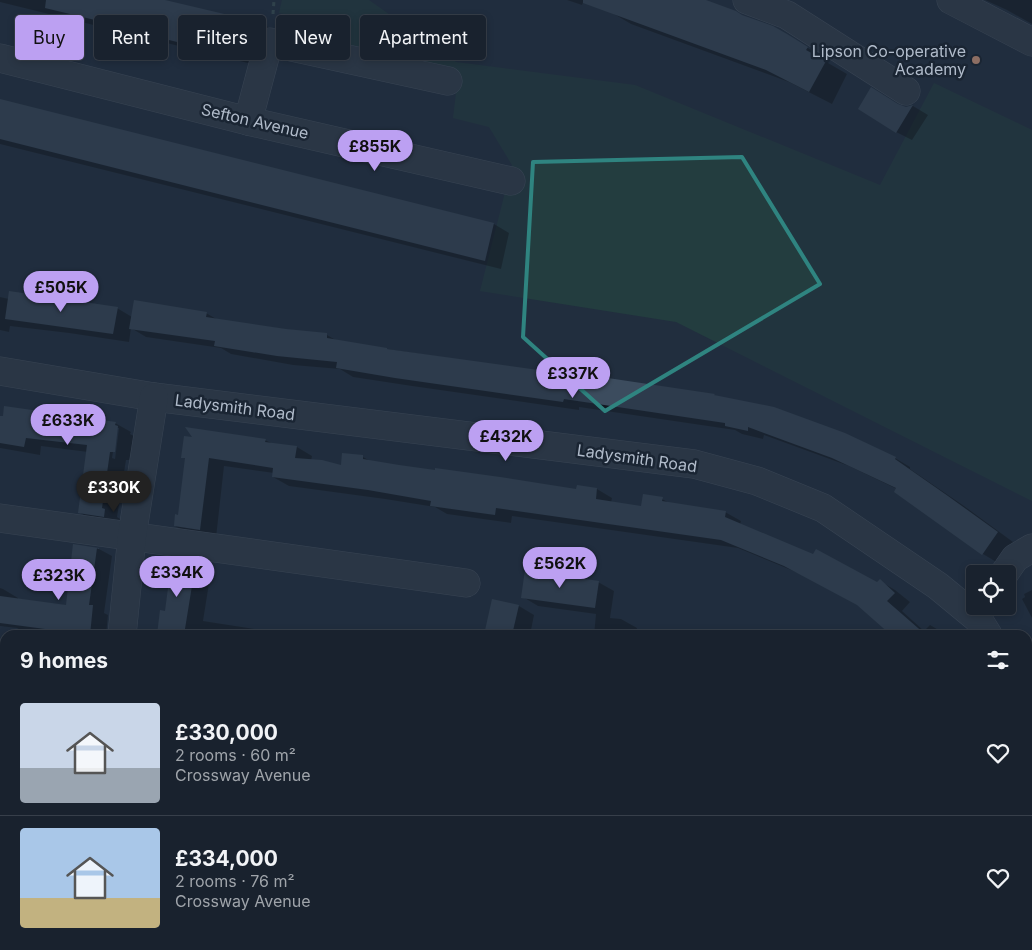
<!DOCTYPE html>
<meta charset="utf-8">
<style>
:root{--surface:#19222e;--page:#262f3a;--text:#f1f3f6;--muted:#9fa4aa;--line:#373f4a;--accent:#bca0f2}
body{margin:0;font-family:Inter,sans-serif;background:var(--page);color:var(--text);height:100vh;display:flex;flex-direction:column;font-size:19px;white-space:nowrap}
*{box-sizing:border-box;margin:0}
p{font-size:16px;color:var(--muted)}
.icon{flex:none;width:28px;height:28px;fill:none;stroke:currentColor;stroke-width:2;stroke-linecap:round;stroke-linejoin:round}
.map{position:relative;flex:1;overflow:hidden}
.drawer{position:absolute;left:0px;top:630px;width:1032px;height:320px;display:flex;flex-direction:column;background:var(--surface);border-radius:15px 15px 0 0;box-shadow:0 2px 8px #0003,0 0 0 1px var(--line)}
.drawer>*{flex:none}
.guide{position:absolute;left:15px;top:15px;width:500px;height:45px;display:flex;gap:10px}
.buttons{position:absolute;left:966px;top:565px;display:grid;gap:10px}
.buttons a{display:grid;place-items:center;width:50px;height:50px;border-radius:5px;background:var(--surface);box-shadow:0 2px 8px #0003,0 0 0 1px var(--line);font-size:25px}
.price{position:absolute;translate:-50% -42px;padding:0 11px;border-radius:18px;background:var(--accent);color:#111;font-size:16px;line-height:32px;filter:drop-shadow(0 1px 2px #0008)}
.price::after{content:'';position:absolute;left:50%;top:30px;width:15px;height:11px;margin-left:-8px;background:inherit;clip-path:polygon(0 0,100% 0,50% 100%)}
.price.active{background:#222;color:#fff}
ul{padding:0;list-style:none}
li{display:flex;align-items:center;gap:15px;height:125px;padding:0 20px}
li+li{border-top:1px solid var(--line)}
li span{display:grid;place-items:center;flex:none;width:140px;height:100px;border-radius:5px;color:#555}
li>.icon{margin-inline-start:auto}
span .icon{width:60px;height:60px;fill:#fffc;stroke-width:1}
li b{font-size:21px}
h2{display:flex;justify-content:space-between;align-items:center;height:60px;padding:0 20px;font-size:21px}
.chip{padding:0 18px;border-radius:5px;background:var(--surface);box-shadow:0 2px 8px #0003,0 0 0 1px var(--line);font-size:18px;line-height:45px}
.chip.active{background:var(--accent);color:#111}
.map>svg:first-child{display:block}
.medical{fill:#2f2d3f}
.green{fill:#233d3f}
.shadow{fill:#0007;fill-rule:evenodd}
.building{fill:#3c4c5e}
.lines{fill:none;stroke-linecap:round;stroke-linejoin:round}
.minor-casing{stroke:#535e6c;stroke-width:29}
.path{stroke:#415a5c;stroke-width:3;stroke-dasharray:4 4;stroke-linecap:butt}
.minor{stroke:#35404e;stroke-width:28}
.marked{fill:none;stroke:#2f8480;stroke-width:4;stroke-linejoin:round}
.education-dot{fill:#8d6e63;stroke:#1a2533;stroke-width:2}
.labels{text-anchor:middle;stroke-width:5;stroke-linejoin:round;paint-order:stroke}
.poi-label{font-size:16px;fill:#b0bbca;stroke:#1a2533;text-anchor:end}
.street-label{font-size:16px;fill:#b0bbca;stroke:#1a2533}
</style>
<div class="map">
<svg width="1032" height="950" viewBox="0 0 1032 950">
<rect width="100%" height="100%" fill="#212e3e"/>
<path class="medical" d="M0 699 5 700V945H1028V845L1032 846V950H0Z"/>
<path class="green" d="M282 0H369L456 62 635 85 880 185 934 83 1032 130V501L676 322 480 291 512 165 489 127 453 118 458 77 310 40 312 19 279 13Z"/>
<g class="shadow">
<path d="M0 0H162L266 26 282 34 264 67 0 2Z"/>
<path d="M567 0H584L582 5Z"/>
<path d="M613 0H702L787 35 829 61 828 63 847 74 832 104 789 82 631 24 609 11Z"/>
<path d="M985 0H1032V24L1007 10Z"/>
<path d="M0 100 494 224 509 233 501 269 0 144Z"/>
<path d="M900 106 906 108 913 106 928 115 912 140 896 132Z"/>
<path d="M0 297 9 299 117 308 132 317 206 313 218 320 327 335 339 342 582 378V375L714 395 719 397 895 458 910 467V469L964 506 1013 542 998 563 983 554 895 492 897 489 849 466 764 435 763 439 742 434 735 430 579 407V410L412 386 353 377 340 369 293 365 231 354 221 348 146 337 131 328 129 342 69 333 10 326 9 332 0 330Z"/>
<path d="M0 417 115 423 131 432 130 434 134 436 130 460H126L117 517 120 519 119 525 94 521 79 512 88 452 41 446 40 455 0 448ZM117 428H119L115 459 112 458Z"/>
<path d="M265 440 273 444 297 447 312 456 311 461 342 466 363 457 372 462 577 491 597 489 612 498 611 503 642 508 662 499 671 504 725 512 741 521 740 525 877 584 880 581 895 590 910 602 902 611 924 631 930 625 947 635H894L860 606 801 574 738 548 512 516 511 523 447 514 435 507 385 499 289 486 273 477 274 473 224 466 216 538 191 535 175 526 179 516 186 459 183 457Z"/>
<path d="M74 545 99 549 112 556 104 613 108 615 106 635H43L26 633 17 628 0 626V588L3 589 18 598V599L67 606Z"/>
<path d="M195 562 211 571 203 621 293 635H158L166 613Z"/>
<path d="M598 582 614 591 610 618 621 619 637 628 636 635H594L596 614 538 606 523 597Z"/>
<path d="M1032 590V618L1022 599 1025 597 1024 594Z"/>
<path d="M493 600 519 606 534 615 530 635H485Z"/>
<path d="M1032 896V950H951L959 945H1028V899Z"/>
<path d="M24 945H134L139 947 140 945H507L486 950H30Z"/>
</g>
<g class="building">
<path d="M46 0H165L267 24 266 27 257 32 254 38 248 59 119 28 120 26 45 8Z"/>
<path d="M583 0H706L736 11 742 15 773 26 787 34 808 47 806 50 826 61 809 92 766 70 583 3Z"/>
<path d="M871 87 898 104 906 107 913 105 896 133 858 109Z"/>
<path d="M0 99 494 223 485 261 0 139Z"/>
<path d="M9 291 118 307 113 334 5 319Z"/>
<path d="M134 300 207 312 206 317 286 329 327 333V338L387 348V349L581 376V374L715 394 714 395 774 407 845 433 896 457 895 459 948 496 998 532 982 555 894 492 896 488 832 458 748 427V431L725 426V423L564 399 563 402 395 378 336 368 337 362 277 356 214 346 215 341 129 329Z"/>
<path d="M4 406 116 422 115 425 118 426 115 452H110L102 508 105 509 104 517 78 513 87 445 26 438 24 447 0 443V416H3Z"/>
<path d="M185 427 266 439 265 442 297 446 295 458 322 460 341 465 342 453 363 455V459L399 465 435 470V468L500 477 576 489 577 485 597 488 596 499 641 506 643 494 663 497 662 501 726 511 725 517 813 554 816 549 877 582 880 579 895 593 887 601 926 635H891L857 605 784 566 721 540 496 508 495 515 430 506 431 501 368 490 272 477 273 468 209 458 200 530 174 526 175 514 178 515 185 458H181L184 436 192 437Z"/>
<path d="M73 544 99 548V549L97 548 89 605H93L90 635 0 623V596L66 605Z"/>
<path d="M172 558 196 561 184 635H157L160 610 165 611Z"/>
<path d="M525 570 599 581 595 608 521 598Z"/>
<path d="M492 599 519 605 512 635H484Z"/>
</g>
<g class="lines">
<g class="minor-casing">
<g id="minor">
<path d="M747 0 787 15 906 91"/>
<path d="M951 0 1032 42"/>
<path d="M0 58 248 121 511 181"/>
<path d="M248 121 269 42 448 81"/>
<path d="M0 371 154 397 694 464 757 481 823 508 938 586 978 619 988 635"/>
<path d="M0 518 466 583"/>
<path d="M1004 574 1015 558 1032 548"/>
<path d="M122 635 132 536 154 397"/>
<path d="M0 668 5 669"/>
<path d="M1028 709 1032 721"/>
<path d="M0 773 1 784 5 787"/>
<path d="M1028 816 1032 817"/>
<path d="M819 945 822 950"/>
</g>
</g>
<path class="path" d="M273 14 274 0"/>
<use href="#minor" class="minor"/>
</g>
<path d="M0 0H1032V950H0ZM742 157 820 284 605 411 523 337 533 162Z" fill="#212e3e" fill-opacity=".55" fill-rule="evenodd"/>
<path class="marked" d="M742 157 820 284 605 411 523 337 533 162Z"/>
<circle class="education-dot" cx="976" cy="60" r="5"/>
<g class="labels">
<g class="poi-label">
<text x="966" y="57">Lipson Co-operative<tspan x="966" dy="18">Academy</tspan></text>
</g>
<g class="street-label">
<text transform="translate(255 121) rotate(13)" y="6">Sefton Avenue</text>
<text transform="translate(235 407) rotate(7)" y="6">Ladysmith Road</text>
<text transform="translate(637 458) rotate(8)" y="6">Ladysmith Road</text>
</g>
</g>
</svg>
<div class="buttons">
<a><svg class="icon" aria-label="locate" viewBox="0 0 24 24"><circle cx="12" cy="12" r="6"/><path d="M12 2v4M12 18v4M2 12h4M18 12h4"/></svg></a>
</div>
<b class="price" style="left:375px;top:172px">£855K</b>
<b class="price" style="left:61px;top:313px">£505K</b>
<b class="price" style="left:573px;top:399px">£337K</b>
<b class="price" style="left:68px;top:446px">£633K</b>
<b class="price" style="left:506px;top:462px">£432K</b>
<b class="price active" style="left:114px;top:513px">£330K</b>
<b class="price" style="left:560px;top:589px">£562K</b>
<b class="price" style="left:177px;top:598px">£334K</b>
<b class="price" style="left:59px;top:601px">£323K</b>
<div class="guide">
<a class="chip active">Buy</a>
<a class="chip">Rent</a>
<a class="chip">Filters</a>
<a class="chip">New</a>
<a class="chip">Apartment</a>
</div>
<section class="drawer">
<h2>9 homes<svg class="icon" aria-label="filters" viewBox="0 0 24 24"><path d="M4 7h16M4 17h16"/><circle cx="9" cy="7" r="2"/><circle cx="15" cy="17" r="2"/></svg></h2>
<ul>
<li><span style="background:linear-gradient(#c9d6e8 65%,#9aa5b1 0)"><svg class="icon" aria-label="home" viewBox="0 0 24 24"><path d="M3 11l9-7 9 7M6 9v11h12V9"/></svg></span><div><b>£330,000</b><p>2 rooms · 60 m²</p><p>Crossway Avenue</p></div><svg class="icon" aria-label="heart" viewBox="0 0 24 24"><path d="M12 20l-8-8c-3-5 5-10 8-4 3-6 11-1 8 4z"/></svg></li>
<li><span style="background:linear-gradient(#a9c7e8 70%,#c2b280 0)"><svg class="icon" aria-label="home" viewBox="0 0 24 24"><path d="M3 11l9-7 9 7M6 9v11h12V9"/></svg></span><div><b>£334,000</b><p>2 rooms · 76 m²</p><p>Crossway Avenue</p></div><svg class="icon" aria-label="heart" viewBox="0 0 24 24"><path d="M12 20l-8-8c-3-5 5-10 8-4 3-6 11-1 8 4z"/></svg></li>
</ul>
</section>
</div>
